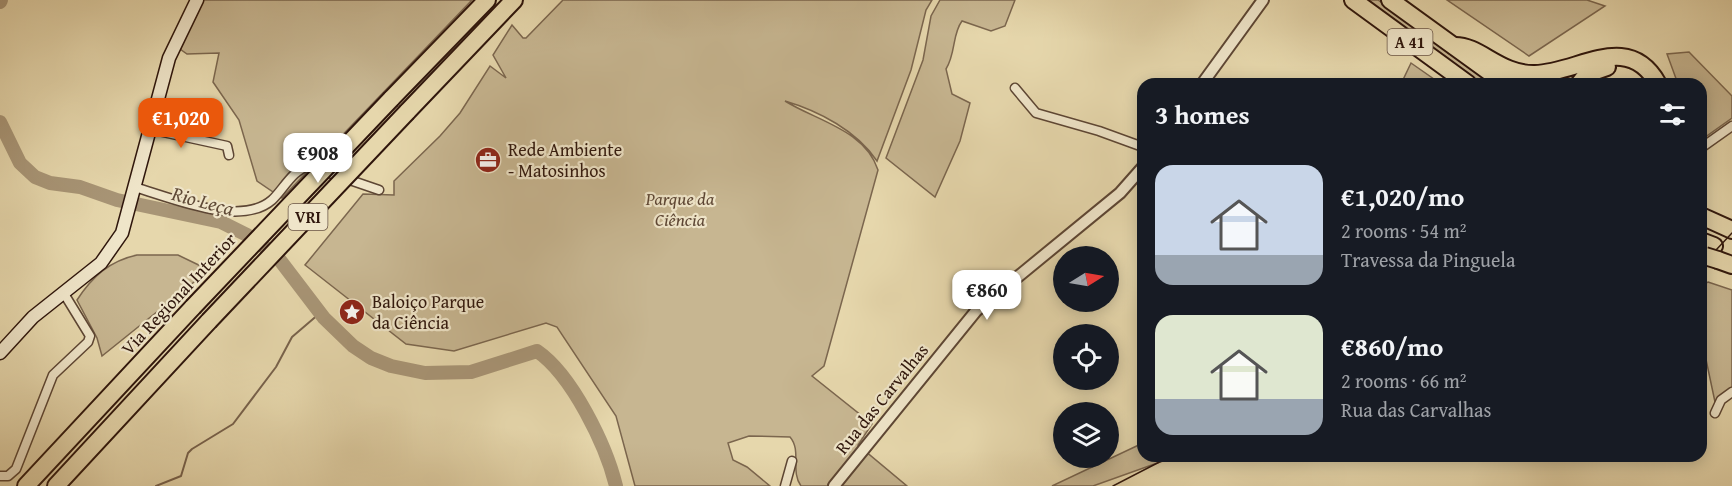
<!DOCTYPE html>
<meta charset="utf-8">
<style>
:root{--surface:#171b24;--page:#242831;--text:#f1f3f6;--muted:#9ea1a6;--accent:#ea580c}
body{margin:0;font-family:"Gentium Book Plus",serif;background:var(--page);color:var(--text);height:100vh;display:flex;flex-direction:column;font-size:22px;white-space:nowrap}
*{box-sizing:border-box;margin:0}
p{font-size:20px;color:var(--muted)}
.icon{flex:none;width:33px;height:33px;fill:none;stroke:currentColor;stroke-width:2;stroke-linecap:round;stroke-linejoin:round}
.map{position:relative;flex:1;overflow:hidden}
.side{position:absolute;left:1137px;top:78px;width:570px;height:384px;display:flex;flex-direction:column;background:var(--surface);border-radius:18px;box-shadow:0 3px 15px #0003}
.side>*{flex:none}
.needle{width:39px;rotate:79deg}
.fabs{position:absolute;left:1053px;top:246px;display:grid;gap:12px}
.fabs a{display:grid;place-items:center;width:66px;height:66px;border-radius:50%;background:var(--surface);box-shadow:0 3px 15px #0003;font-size:30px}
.price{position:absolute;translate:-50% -51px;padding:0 14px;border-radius:12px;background:#fff;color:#222;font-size:20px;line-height:39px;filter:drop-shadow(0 2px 3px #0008)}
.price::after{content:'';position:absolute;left:50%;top:36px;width:18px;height:14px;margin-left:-9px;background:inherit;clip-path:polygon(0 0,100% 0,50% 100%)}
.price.on{background:var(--accent);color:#fff}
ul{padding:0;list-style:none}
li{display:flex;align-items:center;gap:18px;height:150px;padding:0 18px}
li span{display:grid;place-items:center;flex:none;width:168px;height:120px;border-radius:18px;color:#555}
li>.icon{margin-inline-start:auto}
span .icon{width:72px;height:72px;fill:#fffc;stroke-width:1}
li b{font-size:26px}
h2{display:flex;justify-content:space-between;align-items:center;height:72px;padding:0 18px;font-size:26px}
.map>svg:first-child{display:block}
.green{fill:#c7b691;stroke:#7b664e;stroke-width:1.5}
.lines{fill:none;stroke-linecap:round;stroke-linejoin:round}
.stream{stroke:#78624c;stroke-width:2}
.river{stroke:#a89576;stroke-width:14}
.minor-casing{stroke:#5d4634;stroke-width:11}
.tertiary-casing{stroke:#5d4634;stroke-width:14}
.secondary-casing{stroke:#2f160c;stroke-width:15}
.motorway-casing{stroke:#2f160c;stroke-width:20}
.minor{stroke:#efe5c9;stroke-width:8}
.tertiary{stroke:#efe5c9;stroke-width:10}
.secondary{stroke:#efe5c9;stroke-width:12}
.motorway{stroke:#e6d7ac;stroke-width:16}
.tram{stroke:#2f160c;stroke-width:1.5}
.motorway-bridge-casing{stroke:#2f160c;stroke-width:20;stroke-linecap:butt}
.motorway-bridge{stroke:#e6d7ac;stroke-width:16}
.labels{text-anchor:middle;stroke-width:4.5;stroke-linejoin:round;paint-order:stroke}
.shield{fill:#efe5c9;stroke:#695445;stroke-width:1.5}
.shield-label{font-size:16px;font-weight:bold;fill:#2f160c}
.poi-label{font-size:18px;fill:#2f160c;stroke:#efe5c9;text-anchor:start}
.park-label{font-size:18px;font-style:italic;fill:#5d4634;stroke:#efe5c9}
.street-label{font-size:18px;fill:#2f160c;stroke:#efe5c9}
.water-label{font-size:20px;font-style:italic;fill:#5f4936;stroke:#efe5c9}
</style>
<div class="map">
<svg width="1732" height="486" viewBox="0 0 1732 486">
<rect width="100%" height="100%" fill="#e6d7ac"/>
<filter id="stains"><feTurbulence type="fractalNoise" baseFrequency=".00333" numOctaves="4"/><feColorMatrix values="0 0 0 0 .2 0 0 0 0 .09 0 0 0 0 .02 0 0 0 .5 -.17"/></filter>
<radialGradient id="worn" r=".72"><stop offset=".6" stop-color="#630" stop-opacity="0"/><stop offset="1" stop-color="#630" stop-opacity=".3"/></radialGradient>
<g class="green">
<path d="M202 0H472L282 198 257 181 239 120 213 82 219 53 187 54 180 49Z"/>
<path d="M563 0H932L926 10 911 70 877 161C857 131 819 111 785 101 817 121 865 130 878 170L824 366 812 376 872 424 858 445 907 486H801C790 471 802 451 790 437L749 436 728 443 733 460 747 467 770 486H635L616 416 557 327 546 323 454 351 406 344 305 265 363 194 394 195V181L440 136 460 113 490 66 506 78 493 55 512 25 523 38H526Z"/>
<path d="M940 0H1015L1005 26 991 31 962 21C952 34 956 53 946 69L952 94 970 103 960 141 935 197 886 158 923 60 931 16Z"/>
<path d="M1364 0H1378L1495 84H1480Z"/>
<path d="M1447 0H1587L1605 6 1529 56Z"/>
<path d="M1689 52 1732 96V118L1701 140V84H1678L1667 54Z"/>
<path d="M1411 63 1441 84H1401Z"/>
<path d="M137 255H178L209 270 102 356 97 338 77 300C92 277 109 261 137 255Z"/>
<path d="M1708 282 1732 290V387L1715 402 1701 336V287Z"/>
<path d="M1143 443V456H1177L1093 486H1052Z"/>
</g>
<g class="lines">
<path class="stream" d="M156 486 181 476 188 453 192 449 233 424 276 367 292 337 320 313"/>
<g class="river">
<path d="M0 2 1 0"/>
<path d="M0 122 20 163 35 177 50 183 80 187 117 200 221 222 247 235 276 255 324 318 353 346 371 358 391 366 425 373 471 372 537 351C572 375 606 445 616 486"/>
</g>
<g class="minor-casing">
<g id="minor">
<path d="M1015 88 1036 113 1099 131 1143 147"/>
<path d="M149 129 227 146 229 155"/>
<path d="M1701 148 1732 126"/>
<path d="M134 187C170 197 240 228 272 200 283 190 293 169 309 166L379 190"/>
<path d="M1715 413 1721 400 1732 392"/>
<path d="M0 476H8L16 469 53 375 88 342 90 336 63 292"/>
<path d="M785 486 792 461"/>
</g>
</g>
<g class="tertiary-casing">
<g id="tertiary">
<path d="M1202 84 1263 0"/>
<path d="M834 486 976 311 1120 193 1143 167"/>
</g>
</g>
<g class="secondary-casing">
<path id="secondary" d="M0 353 33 317 101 263 122 233 169 58 197 0"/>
</g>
<g class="motorway-casing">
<g id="motorway">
<path d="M1353 0 1468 84"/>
<path d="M1390 0 1506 84"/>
<path d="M1454 46C1480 45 1499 75 1535 74 1579 73 1628 30 1658 84"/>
<path d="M1579 84 1587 74 1607 67"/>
<path d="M391 99 487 0"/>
<path d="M407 112 514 0"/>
<path d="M1701 216 1732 230"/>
<path d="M1701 241 1714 246"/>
<path d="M1718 260 1732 265"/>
<path d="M26 486 193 307"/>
<path d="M56 486 209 321"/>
</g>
</g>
<use href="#minor" class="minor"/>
<use href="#tertiary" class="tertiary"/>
<use href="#secondary" class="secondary"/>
<use href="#motorway" class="motorway"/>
<g class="tram">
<path d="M1701 266 1732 233"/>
<path d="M1113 486 1171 456"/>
</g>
<g class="motorway-bridge-casing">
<g id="motorway-bridge">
<path d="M1705 256 1718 260"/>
<path d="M193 307 391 99"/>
<path d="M209 321 407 112"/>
</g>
</g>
<use href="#motorway-bridge" class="motorway-bridge"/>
</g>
<defs>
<g id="office-disc" transform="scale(1.35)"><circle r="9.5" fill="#8f2418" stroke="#efe5c9"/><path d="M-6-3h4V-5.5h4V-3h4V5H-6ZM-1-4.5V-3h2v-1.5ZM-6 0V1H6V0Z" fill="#fff"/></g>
<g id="sight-disc" transform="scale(1.35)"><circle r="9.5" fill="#8f2418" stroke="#efe5c9"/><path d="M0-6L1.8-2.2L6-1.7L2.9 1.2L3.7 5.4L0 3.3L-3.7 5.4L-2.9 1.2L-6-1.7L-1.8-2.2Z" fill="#fff"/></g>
</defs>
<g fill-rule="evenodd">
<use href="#office-disc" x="488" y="160"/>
<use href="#sight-disc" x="352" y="312"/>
</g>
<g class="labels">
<g class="shield">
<rect x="1387.5" y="29" width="45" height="26" rx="4.5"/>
<rect x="288.5" y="204" width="39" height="26" rx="4.5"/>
</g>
<g class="shield-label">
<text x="1410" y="48">A 41</text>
<text x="308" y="223">VRI</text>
</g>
<g class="poi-label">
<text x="508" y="156">Rede Ambiente<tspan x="508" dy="21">- Matosinhos</tspan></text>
<text x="372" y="308">Baloiço Parque<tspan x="372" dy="21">da Ciência</tspan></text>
</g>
<g class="park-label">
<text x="680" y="205">Parque da<tspan x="680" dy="21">Ciência</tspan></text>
</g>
<g class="street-label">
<text transform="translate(179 294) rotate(-47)" y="6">Via Regional Interior</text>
<text transform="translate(882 399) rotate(-51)" y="6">Rua das Carvalhas</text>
</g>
<g class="water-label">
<text transform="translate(203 201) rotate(15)" y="7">Rio Leça</text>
</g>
</g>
<rect width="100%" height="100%" filter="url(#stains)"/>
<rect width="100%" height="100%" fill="url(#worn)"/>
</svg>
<div class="fabs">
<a><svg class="needle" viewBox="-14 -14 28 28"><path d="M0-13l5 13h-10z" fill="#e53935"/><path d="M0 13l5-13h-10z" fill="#9ea1a6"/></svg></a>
<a><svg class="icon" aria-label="locate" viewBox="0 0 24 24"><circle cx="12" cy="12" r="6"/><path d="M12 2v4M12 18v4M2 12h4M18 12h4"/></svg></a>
<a><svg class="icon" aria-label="layers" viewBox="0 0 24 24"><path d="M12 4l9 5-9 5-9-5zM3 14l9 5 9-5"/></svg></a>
</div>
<b class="price on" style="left:181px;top:149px">€1,020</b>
<b class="price" style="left:318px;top:184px">€908</b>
<b class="price" style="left:987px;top:321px">€860</b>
<section class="side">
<h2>3 homes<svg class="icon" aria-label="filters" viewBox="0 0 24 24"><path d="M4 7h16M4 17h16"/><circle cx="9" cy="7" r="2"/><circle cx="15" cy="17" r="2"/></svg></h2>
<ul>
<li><span style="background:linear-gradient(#c9d6e8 75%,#9aa5b1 0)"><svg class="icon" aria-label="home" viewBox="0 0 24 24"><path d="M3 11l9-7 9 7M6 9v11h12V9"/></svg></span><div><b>€1,020/mo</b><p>2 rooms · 54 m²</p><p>Travessa da Pinguela</p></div></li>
<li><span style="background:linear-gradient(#dfe7d0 70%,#9aa5b1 0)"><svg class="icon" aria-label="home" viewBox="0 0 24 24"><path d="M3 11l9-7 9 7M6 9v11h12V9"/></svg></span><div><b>€860/mo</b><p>2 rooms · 66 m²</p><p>Rua das Carvalhas</p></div></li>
</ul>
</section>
</div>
